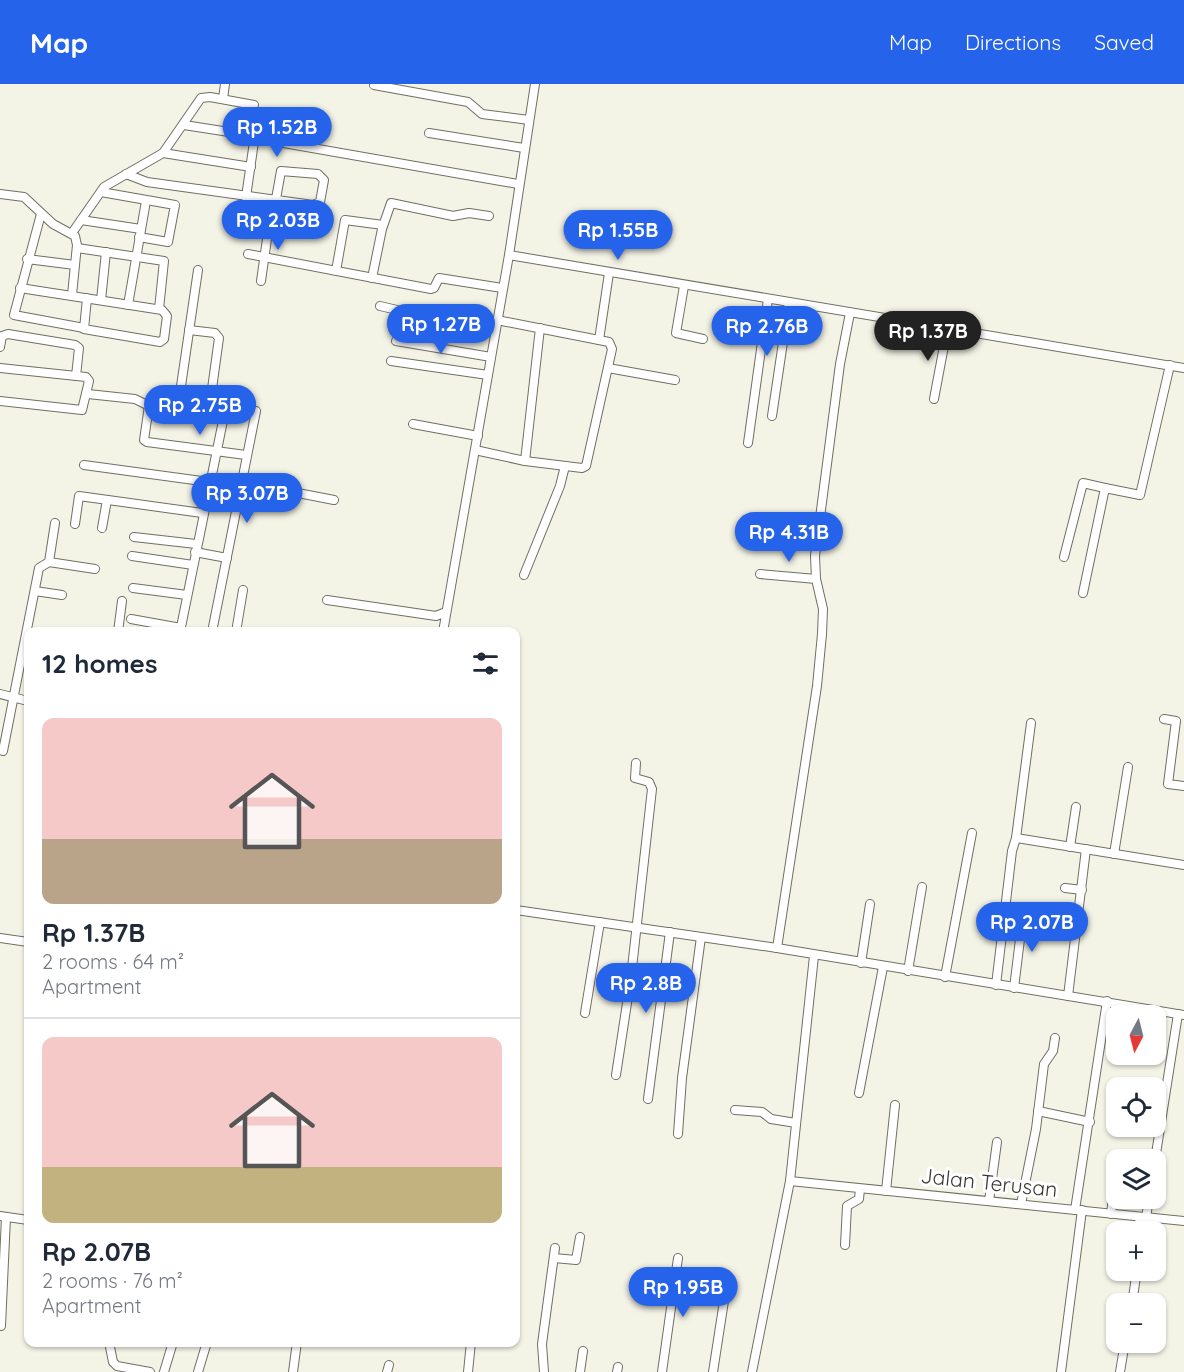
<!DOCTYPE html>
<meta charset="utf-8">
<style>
:root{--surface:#fff;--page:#f2f2f3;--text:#1f2937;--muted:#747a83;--line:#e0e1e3;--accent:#2563eb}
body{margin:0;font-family:Quicksand,sans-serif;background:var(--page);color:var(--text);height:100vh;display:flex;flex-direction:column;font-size:22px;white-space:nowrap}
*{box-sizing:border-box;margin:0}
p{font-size:20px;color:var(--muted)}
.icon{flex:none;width:33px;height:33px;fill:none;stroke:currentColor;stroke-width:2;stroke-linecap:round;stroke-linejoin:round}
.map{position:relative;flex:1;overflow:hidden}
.details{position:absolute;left:24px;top:543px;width:496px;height:720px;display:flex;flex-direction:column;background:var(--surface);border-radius:12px;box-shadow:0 2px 4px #0004}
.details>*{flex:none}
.needle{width:39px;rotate:187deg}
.buttons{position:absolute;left:1106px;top:921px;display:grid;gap:12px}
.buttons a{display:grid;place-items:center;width:60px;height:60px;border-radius:12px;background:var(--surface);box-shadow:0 2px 4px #0004;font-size:30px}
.price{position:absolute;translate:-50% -51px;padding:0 14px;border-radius:21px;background:var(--accent);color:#fff;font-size:20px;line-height:39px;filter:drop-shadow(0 2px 3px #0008)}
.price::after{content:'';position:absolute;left:50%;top:36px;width:18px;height:14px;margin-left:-9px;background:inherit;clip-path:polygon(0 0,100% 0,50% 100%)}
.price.on{background:#222;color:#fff}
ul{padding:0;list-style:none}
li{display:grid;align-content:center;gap:12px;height:318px;padding:0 18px}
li+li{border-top:2px solid var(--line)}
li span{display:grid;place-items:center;height:186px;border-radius:12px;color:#555}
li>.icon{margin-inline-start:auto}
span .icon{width:108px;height:108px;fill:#fffc;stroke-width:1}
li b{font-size:26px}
h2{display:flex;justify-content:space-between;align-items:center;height:72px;padding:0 18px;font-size:26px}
header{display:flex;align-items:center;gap:36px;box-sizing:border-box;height:84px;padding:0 30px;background:var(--accent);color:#fff}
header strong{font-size:28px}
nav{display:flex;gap:33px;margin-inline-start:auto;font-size:21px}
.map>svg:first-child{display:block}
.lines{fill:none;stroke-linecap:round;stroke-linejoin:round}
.minor-casing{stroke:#706f64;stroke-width:10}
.minor{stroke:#fff;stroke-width:8}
.labels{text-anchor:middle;stroke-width:6;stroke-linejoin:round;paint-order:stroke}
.street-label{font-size:21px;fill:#383732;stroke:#fff}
</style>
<header>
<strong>Map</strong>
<nav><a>Map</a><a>Directions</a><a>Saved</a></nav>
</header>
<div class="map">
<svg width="1184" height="1288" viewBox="0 0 1184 1288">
<rect width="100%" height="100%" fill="#f3f3e6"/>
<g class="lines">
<g class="minor-casing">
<g id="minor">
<path d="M374 1 468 18 482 30 529 36"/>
<path d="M223 15 225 0"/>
<path d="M184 41 255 52"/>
<path d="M429 49 524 64"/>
<path d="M278 58 518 100"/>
<path d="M163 69 251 83"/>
<path d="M126 90 147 98 313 121 320 118 324 96 318 90 281 87 276 115"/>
<path d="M101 108 175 121 168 158 139 153"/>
<path d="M0 110 24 113 53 140 75 152 77 161 72 211"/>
<path d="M246 113 257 37"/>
<path d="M41 130 14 231 84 244"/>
<path d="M81 136 141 145"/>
<path d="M72 149 104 103 163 69 201 14 210 13 254 21"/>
<path d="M77 164 164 177 159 225"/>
<path d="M248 170 431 205 434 204 439 194 502 204"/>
<path d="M509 171 535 0"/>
<path d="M27 175 75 181"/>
<path d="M336 187 345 136 383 141"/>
<path d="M372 194 382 145 391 119 453 132 469 129 489 132"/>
<path d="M261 197 270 134"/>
<path d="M684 202 676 249 703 255"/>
<path d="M20 204 162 226 167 232 164 255 160 258 84 245 87 214"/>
<path d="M101 216 106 168"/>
<path d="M128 221 146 117"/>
<path d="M380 222 423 232 496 241"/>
<path d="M189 246 215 249 219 254 211 312"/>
<path d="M599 256 609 189"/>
<path d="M396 257 491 273"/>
<path d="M0 263 2 252 8 250 75 261 79 264 76 292"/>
<path d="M391 277 488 291"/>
<path d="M0 284 86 293 89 297 82 326 0 317"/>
<path d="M608 284 675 296"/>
<path d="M88 310 135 315 149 322 224 336"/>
<path d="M934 315 947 246"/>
<path d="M149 322 144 356 147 358 246 371"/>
<path d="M772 332 789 218"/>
<path d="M413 340 478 352"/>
<path d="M748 359 768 215"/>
<path d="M475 366 525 377 582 384 586 382 612 265 609 258 497 236"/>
<path d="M525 377 540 244"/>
<path d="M84 381 209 398"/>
<path d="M241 398 334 416"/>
<path d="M75 440 79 412 202 429"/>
<path d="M102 444 107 416"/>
<path d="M134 453 196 460"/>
<path d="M195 468 227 474"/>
<path d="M132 472 193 481"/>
<path d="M1064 473 1083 399 1105 404"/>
<path d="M49 478 95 485"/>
<path d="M760 490 816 495"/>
<path d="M524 491 560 402 565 382"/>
<path d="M133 504 187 511"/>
<path d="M35 507 62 511"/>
<path d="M1083 509 1105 404 1140 411 1170 281"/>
<path d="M327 516 436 532 446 528"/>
<path d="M131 535 181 544"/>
<path d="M118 548 122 517"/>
<path d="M180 548 227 317 186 308 181 302 198 186"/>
<path d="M212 548 256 327"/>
<path d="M236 548 243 506"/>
<path d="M443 548 509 171 1184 284"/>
<path d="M0 610 28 617"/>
<path d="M1164 635 1176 637 1168 700 1184 702"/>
<path d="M3 667 39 484 49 478 55 439"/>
<path d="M1016 754 1031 639"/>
<path d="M1070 763 1076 723"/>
<path d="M1114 770 1128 683"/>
<path d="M1065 804 1082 806"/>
<path d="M516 826 777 864 1184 931"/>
<path d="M0 854 28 858"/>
<path d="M777 864 817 602 822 550 823 525 816 495 815 472 840 280 850 229"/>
<path d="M861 879 870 820"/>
<path d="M908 887 922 803"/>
<path d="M945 893 972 749"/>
<path d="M996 901 1012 767 1016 754 1184 781"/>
<path d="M1014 904 1023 831"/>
<path d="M1068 912 1086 765"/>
<path d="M585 929 600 838"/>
<path d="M616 991 631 893 652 705 649 698 635 694 636 679"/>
<path d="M859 1009 883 883"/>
<path d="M648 1015 670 848"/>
<path d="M735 1026 762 1028 771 1035 796 1039"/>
<path d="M1038 1027 1090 1038"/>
<path d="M678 1050 682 994 701 853"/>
<path d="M1155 1076 1178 930"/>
<path d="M790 1097 1184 1137"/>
<path d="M886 1107 895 1021"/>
<path d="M989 1117 997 1058"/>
<path d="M1021 1120 1036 1045 1044 980 1053 967 1055 954"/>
<path d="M1075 1126 1107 917"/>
<path d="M1111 1130 1116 1085"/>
<path d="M0 1132 28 1136"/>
<path d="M1146 1134 1149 1114"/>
<path d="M1138 1148 1140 1133"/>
<path d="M845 1161 847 1122 859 1115 860 1105"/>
<path d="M554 1174 576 1176 580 1153"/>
<path d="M1132 1220 1137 1186"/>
<path d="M1 1242 6 1133"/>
<path d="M109 1258 113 1278 117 1282 150 1288"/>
<path d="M164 1288 173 1258"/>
<path d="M198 1288 207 1258"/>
<path d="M293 1288 297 1258"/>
<path d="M387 1288 389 1281"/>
<path d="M468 1288 471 1258"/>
<path d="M544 1288 542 1260 555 1164"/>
<path d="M580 1288 583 1267"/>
<path d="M617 1288 618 1283"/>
<path d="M662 1288 678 1174"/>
<path d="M713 1288 726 1204"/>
<path d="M752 1288 790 1097 814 872"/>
<path d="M1061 1288 1082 1126"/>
<path d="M1120 1288 1125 1258"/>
</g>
</g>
<use href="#minor" class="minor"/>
</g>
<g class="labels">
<g class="street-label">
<text transform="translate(989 1099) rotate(6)" y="7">Jalan Terusan</text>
</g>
</g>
</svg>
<div class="buttons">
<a><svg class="needle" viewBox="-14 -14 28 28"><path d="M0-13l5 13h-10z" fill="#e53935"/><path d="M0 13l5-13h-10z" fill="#747a83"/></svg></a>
<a><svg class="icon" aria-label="locate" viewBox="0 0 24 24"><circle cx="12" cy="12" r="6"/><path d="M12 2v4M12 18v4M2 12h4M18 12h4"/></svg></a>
<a><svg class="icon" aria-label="layers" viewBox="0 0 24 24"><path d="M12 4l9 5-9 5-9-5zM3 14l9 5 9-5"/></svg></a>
<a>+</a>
<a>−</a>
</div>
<b class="price" style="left:277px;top:74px">Rp 1.52B</b>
<b class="price" style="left:278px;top:167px">Rp 2.03B</b>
<b class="price" style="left:618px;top:177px">Rp 1.55B</b>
<b class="price" style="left:441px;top:271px">Rp 1.27B</b>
<b class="price" style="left:767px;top:273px">Rp 2.76B</b>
<b class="price on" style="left:928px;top:278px">Rp 1.37B</b>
<b class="price" style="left:200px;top:352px">Rp 2.75B</b>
<b class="price" style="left:247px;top:440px">Rp 3.07B</b>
<b class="price" style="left:789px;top:479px">Rp 4.31B</b>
<b class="price" style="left:1032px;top:869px">Rp 2.07B</b>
<b class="price" style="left:646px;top:930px">Rp 2.8B</b>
<b class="price" style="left:683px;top:1234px">Rp 1.95B</b>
<section class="details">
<h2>12 homes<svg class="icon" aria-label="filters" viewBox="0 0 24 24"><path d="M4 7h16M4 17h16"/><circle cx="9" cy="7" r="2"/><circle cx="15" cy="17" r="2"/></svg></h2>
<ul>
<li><span style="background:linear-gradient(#f6c9c9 65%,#b9a48a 0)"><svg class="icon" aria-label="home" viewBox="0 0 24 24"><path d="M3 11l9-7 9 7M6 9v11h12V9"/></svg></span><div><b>Rp 1.37B</b><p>2 rooms · 64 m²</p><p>Apartment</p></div></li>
<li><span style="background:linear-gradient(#f6c9c9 70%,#c2b280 0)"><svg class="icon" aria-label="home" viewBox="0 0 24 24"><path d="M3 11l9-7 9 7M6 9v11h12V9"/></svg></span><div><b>Rp 2.07B</b><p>2 rooms · 76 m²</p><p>Apartment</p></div></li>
</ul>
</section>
</div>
